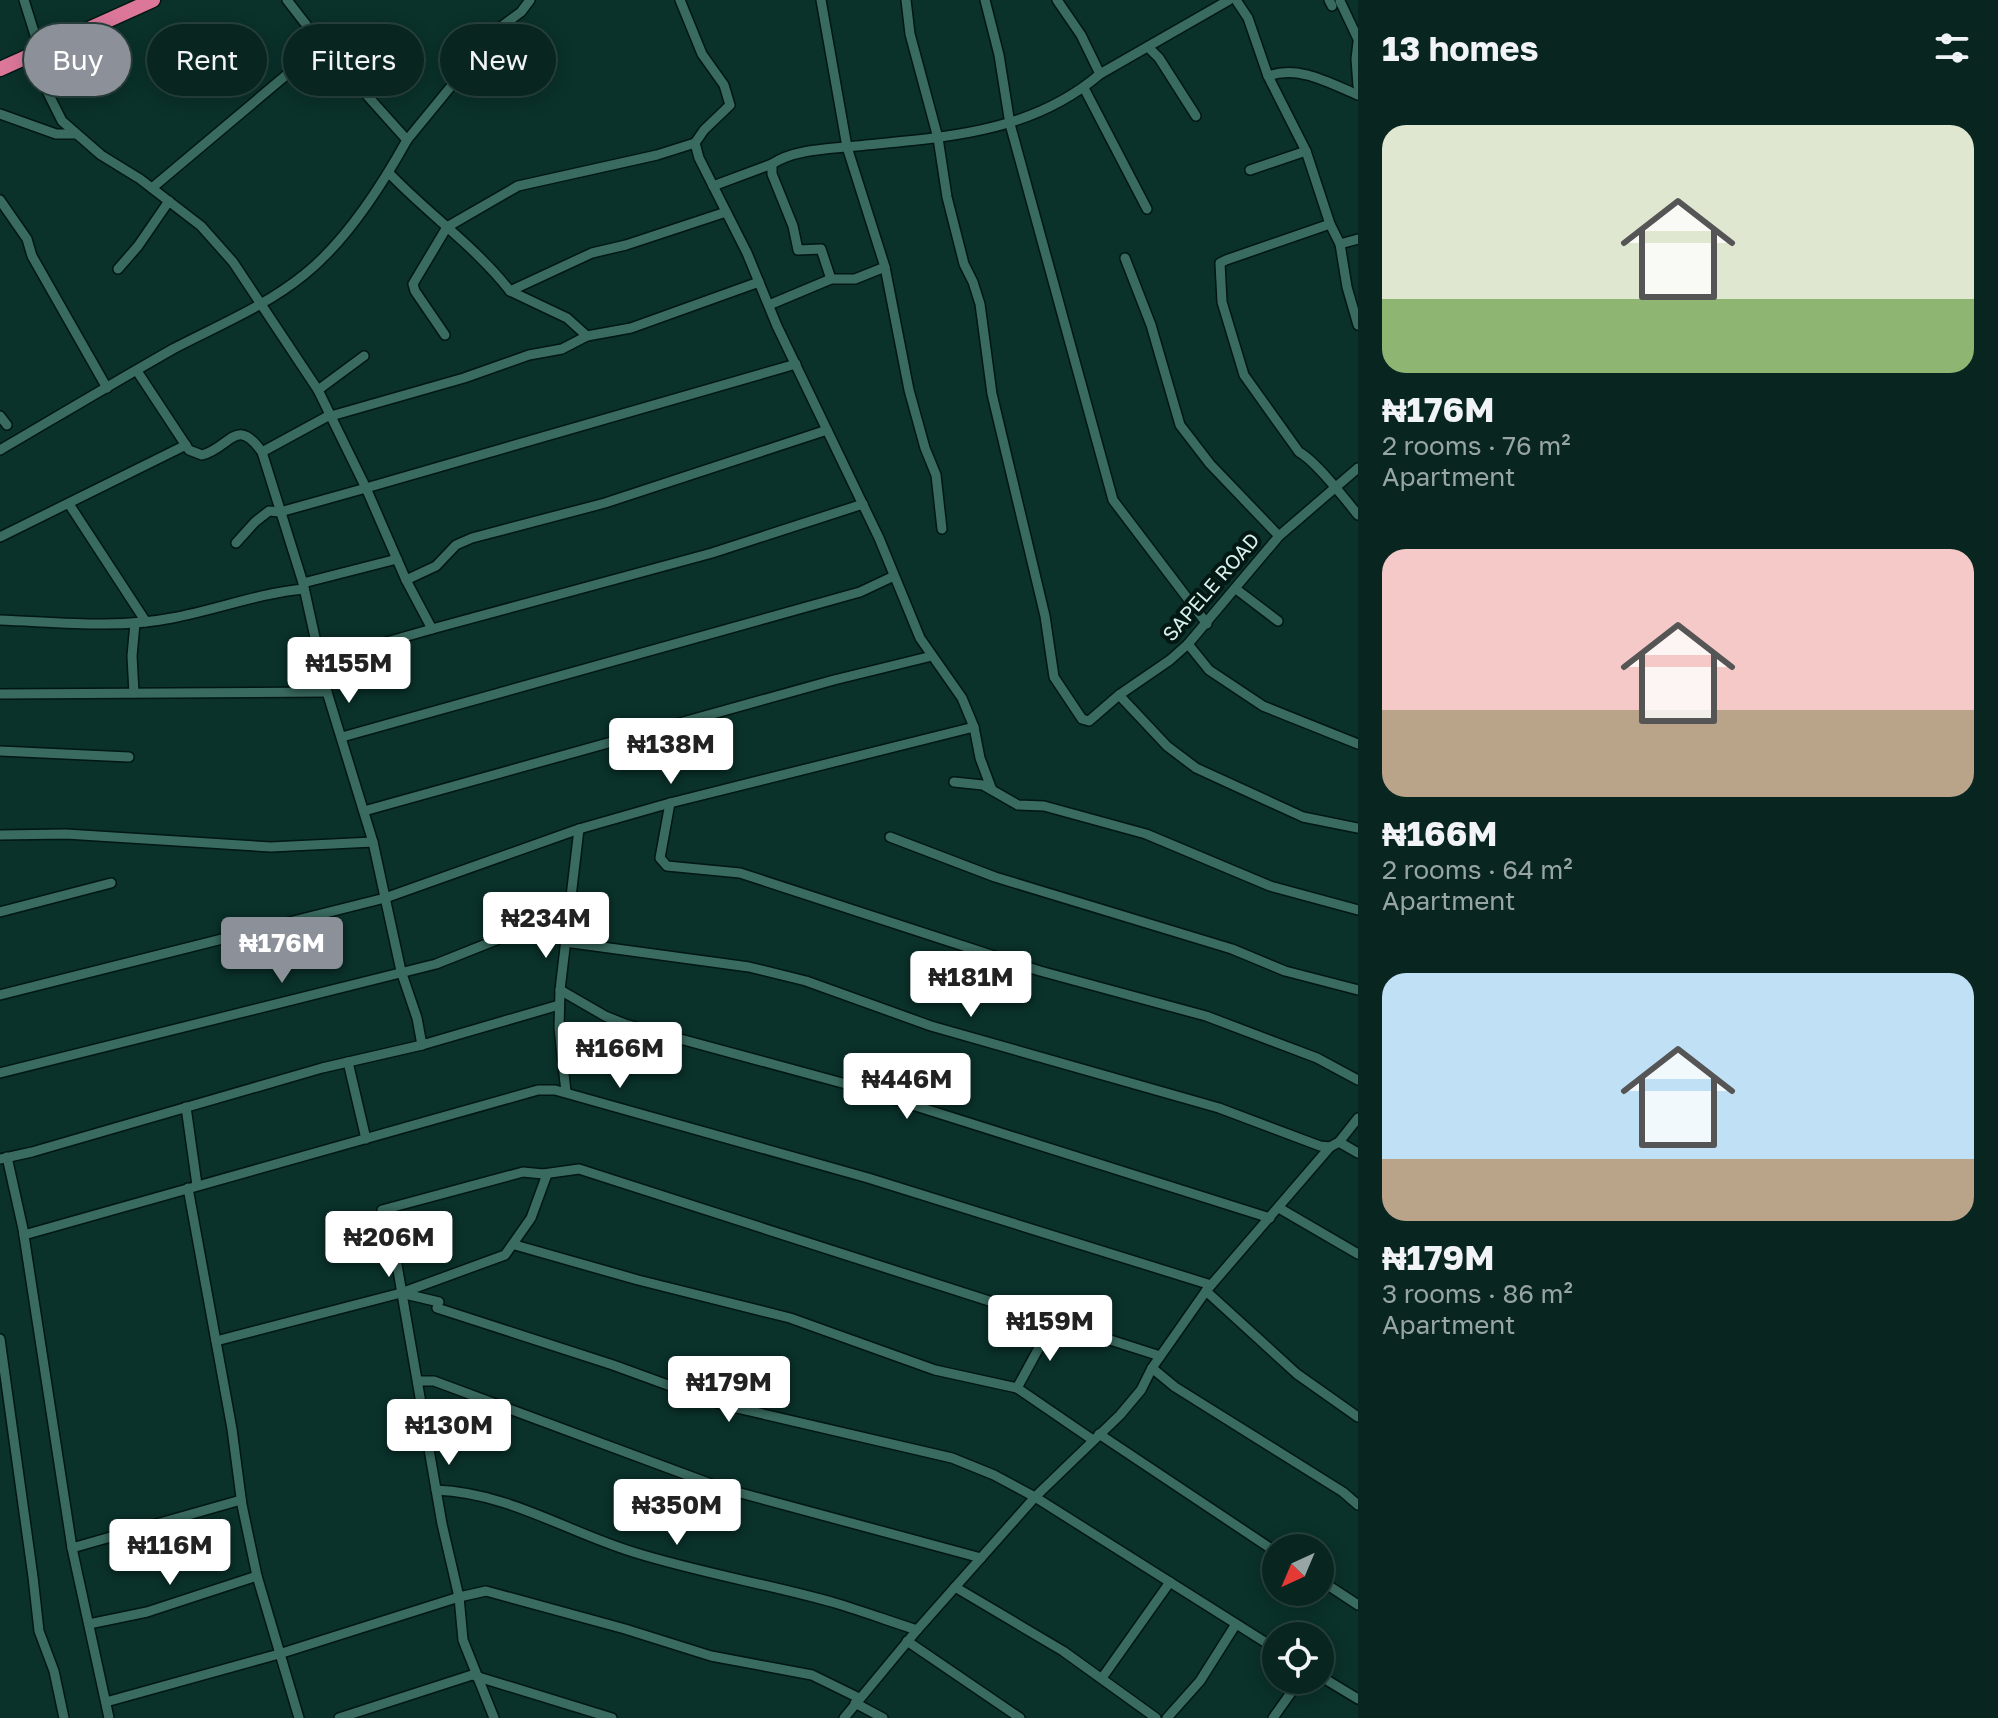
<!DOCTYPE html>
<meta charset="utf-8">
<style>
:root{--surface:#082520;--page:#112d29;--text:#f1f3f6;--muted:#98a5a5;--line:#29423e;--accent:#8c9099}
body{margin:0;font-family:"Golos Text",sans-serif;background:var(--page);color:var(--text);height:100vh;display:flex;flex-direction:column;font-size:30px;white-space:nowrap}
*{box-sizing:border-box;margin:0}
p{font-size:26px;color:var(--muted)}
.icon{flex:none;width:44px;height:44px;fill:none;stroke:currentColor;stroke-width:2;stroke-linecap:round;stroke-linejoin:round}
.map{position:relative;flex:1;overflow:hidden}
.sheet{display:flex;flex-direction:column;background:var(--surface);width:640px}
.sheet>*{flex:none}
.hud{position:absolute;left:24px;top:24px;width:760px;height:72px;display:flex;gap:16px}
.needle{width:52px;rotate:224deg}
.buttons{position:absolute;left:1262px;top:1534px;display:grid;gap:16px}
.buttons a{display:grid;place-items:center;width:72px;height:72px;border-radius:50%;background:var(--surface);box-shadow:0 4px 20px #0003,0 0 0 2px var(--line);font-size:40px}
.price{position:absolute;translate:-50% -68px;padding:0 18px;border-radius:8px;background:#fff;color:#222;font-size:26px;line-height:52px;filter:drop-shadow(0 2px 4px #0008)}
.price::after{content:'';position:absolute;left:50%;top:48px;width:24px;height:18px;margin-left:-12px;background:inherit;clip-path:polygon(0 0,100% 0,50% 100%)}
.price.selected{background:var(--accent);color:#fff}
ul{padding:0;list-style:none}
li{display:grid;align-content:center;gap:16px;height:424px;padding:0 24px}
li span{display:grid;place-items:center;height:248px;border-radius:24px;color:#555}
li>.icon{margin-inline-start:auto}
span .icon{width:144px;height:144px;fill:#fffc;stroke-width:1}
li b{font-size:34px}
h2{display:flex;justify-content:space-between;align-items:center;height:96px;padding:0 24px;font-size:34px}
.chip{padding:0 28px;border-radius:36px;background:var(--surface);box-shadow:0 4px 20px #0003,0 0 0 2px var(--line);font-size:28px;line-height:72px}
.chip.selected{background:var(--accent);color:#fff}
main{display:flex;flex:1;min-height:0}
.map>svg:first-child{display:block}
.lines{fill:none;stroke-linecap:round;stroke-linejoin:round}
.minor-casing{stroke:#001713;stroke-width:12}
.highway-casing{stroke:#001713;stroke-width:17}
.minor{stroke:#3a6b60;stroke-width:9}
.highway{stroke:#dc779a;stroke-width:14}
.labels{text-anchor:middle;stroke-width:8;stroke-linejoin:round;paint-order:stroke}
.street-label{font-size:20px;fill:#d8f2eb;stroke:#031713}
</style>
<main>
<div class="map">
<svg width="1358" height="1718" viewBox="0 0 1358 1718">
<rect width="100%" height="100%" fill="#0a312a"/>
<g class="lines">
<g class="minor-casing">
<g id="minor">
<path d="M24 0 40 51 47 91 62 121 101 155 140 179 201 226 233 262 318 390 366 488 796 364"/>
<path d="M287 0 322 45 407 140 498 29 521 12 530 0"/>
<path d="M680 0 702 54 724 85 730 105 704 130 695 143 699 158 747 253 777 326 879 538 920 638 962 698 974 727 980 758 992 790"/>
<path d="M821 0 847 147 885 267 909 390 925 448 936 475 942 529"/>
<path d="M906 0 910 34 938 138 947 197 964 264 973 282 980 304 992 394 1045 616 1054 677 1082 719 1089 721 1119 695 1170 660 1188 644 1279 536 1358 468"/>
<path d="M985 0 999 55 1010 124 1113 500 1207 624"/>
<path d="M1057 0 1081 35 1100 74"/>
<path d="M1236 0 1248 18 1268 76 1306 151 1330 224 1340 244 1347 287 1358 325"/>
<path d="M1329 0 1332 6"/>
<path d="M1340 1 1358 39"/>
<path d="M1358 42 1356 59 1358 86"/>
<path d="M1148 47 1159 58 1196 116"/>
<path d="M1268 76C1299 65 1329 83 1358 95"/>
<path d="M1084 88 1147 209"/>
<path d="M0 114 56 134H75"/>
<path d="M1250 170 1306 151"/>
<path d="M389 173C428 214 475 246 510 291"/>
<path d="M713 186 772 164"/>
<path d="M152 188 322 45"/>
<path d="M0 200 27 239 32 256 107 388"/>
<path d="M726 212 626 245 592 253 510 291 567 318 587 336 631 328 759 282"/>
<path d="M1330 224 1226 260 1220 263 1222 302 1244 375 1299 452C1316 461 1345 499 1358 515"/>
<path d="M1340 244 1358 239"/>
<path d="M1125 258 1151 325 1180 425 1210 464 1279 536"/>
<path d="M885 267 855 279H831L821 249 798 250 793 226 772 174V164C794 149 830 149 856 146 944 137 1030 134 1100 74L1229 0"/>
<path d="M118 269 138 246 169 201"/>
<path d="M769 305 831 279"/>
<path d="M445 335 415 291 413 284 447 227 518 186 657 155 695 143"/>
<path d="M137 371 189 450 202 455C230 448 236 415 262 452L303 583 327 692 373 842 401 971 417 1018 422 1045 559 1005"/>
<path d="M318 390 364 356"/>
<path d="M0 416 7 425"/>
<path d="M331 416 464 378 529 355 562 349 587 336"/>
<path d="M0 450C58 416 115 382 173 349 217 326 266 306 305 274 346 241 382 185 407 140"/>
<path d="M262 452 330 415"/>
<path d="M69 504 146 622"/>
<path d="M0 537 186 445"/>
<path d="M236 543 255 522 269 511 280 512 366 488 406 580 432 629 712 553 863 504"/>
<path d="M406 580 436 566 456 545 472 538 605 503 827 430"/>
<path d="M303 583 397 559"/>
<path d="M1236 589 1278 621"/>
<path d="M0 620C56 622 117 629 172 618 216 610 259 593 304 589"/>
<path d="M1188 644 1209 670 1263 706 1358 744"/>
<path d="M320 661 432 629"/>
<path d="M134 693 132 656 135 623"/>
<path d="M0 694 327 692"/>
<path d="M1119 695 1167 746 1196 768 1303 817 1358 828"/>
<path d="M342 737 860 592 894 576"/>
<path d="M0 751 129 757"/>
<path d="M954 782 983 785 1018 805 1044 806 1146 834 1270 886 1358 910"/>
<path d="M670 803 660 858 667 866 740 873 1040 971 1206 1016 1317 1058 1358 1080"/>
<path d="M364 811 834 680 932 656"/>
<path d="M0 835 66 834 271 847 373 842"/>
<path d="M890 837 995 877 1232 949 1285 971 1358 990"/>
<path d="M0 912 111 883"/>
<path d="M565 942 749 967 806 981 931 1026 1219 1108 1320 1146 1330 1147 1339 1142 1358 1153"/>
<path d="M560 990 605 1016 625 1024 846 1084 1270 1218"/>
<path d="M0 995 385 898 579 829 670 803 974 727"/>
<path d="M348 1062 366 1139"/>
<path d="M0 1073 436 964 529 927 568 917"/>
<path d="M566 1092 559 1028 560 990 579 829"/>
<path d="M186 1107 197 1185"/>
<path d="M1339 1142 1358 1118"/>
<path d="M7 1157 23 1229 72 1548 241 1500"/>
<path d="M0 1159 32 1152 322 1068 422 1045"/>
<path d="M188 1188 232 1429 242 1505 257 1576 299 1718"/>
<path d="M392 1208 388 1213 442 1524 459 1597 463 1640 494 1718"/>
<path d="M1279 1208 1358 1254"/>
<path d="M382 1210 523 1172 543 1174 579 1169 1160 1356"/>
<path d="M24 1235 538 1090H555L868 1178 1211 1285"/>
<path d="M515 1245 638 1280 790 1318 935 1370 1017 1388 1093 1440"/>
<path d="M1206 1291 1297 1374 1358 1417"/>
<path d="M405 1294 439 1302"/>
<path d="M437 1308 613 1365 720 1404 952 1458 994 1475 1035 1497 1120 1415 1141 1390 1152 1368 1206 1291 1330 1147"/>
<path d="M0 1339 33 1577 39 1631 54 1671 64 1718"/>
<path d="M216 1341 401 1293 505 1255 531 1218 546 1177 543 1174"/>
<path d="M1152 1368 1175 1387 1343 1492 1358 1505"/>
<path d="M418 1381H434L722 1488 981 1558"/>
<path d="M1017 1388 1053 1322"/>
<path d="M1099 1434 1276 1552"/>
<path d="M436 1490C509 1493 565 1531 633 1552 700 1573 768 1584 835 1603 862 1611 889 1621 917 1630"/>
<path d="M72 1548 109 1718"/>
<path d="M1320 1580 1358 1605"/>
<path d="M955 1587 1063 1651 1156 1718"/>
<path d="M89 1624 147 1612 257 1576"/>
<path d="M907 1641 1020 1718"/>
<path d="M1320 1676 1358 1699"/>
<path d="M1102 1678 1170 1582"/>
<path d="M106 1702 279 1654 459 1597 486 1591 625 1629 711 1656 812 1675 859 1698"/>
<path d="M855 1703 883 1718"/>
<path d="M339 1718 472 1675 612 1718"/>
<path d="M844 1718 917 1630 1035 1497 1276 1649"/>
<path d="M1167 1718 1200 1681 1236 1624"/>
<path d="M1273 1718 1300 1680"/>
</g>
</g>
<g class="highway-casing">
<path id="highway" d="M0 69 153 0"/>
</g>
<use href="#minor" class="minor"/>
<use href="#highway" class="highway"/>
</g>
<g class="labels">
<g class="street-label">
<text transform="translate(1211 587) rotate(-49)" y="7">SAPELE ROAD</text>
</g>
</g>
</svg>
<div class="buttons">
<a><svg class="needle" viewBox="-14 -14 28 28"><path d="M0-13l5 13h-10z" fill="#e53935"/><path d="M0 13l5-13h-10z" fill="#98a5a5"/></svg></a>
<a><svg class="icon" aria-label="locate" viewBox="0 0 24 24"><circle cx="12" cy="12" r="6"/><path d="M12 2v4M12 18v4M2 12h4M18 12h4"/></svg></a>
</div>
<b class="price" style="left:349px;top:705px">₦155M</b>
<b class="price" style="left:671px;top:786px">₦138M</b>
<b class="price" style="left:546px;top:960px">₦234M</b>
<b class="price selected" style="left:282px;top:985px">₦176M</b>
<b class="price" style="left:971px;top:1019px">₦181M</b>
<b class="price" style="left:620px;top:1090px">₦166M</b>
<b class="price" style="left:907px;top:1121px">₦446M</b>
<b class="price" style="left:389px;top:1279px">₦206M</b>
<b class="price" style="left:1050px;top:1363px">₦159M</b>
<b class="price" style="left:729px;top:1424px">₦179M</b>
<b class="price" style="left:449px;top:1467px">₦130M</b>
<b class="price" style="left:677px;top:1547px">₦350M</b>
<b class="price" style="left:170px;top:1587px">₦116M</b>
<div class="hud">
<a class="chip selected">Buy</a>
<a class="chip">Rent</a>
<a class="chip">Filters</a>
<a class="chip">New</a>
</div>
</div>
<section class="sheet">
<h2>13 homes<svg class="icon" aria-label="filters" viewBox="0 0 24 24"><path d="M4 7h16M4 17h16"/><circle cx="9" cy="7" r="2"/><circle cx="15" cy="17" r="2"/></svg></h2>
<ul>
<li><span style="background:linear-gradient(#dfe7d0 70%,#8fb573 0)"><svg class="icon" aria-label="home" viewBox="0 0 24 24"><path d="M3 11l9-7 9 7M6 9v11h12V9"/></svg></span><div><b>₦176M</b><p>2 rooms · 76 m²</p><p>Apartment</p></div></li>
<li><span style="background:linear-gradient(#f6c9c9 65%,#b9a48a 0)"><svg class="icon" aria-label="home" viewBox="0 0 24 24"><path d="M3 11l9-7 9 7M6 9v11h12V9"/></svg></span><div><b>₦166M</b><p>2 rooms · 64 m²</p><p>Apartment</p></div></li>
<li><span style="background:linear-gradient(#bfe0f5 75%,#b9a48a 0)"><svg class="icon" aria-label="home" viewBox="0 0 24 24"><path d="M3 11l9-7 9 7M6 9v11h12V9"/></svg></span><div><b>₦179M</b><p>3 rooms · 86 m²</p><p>Apartment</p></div></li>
</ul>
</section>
</main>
